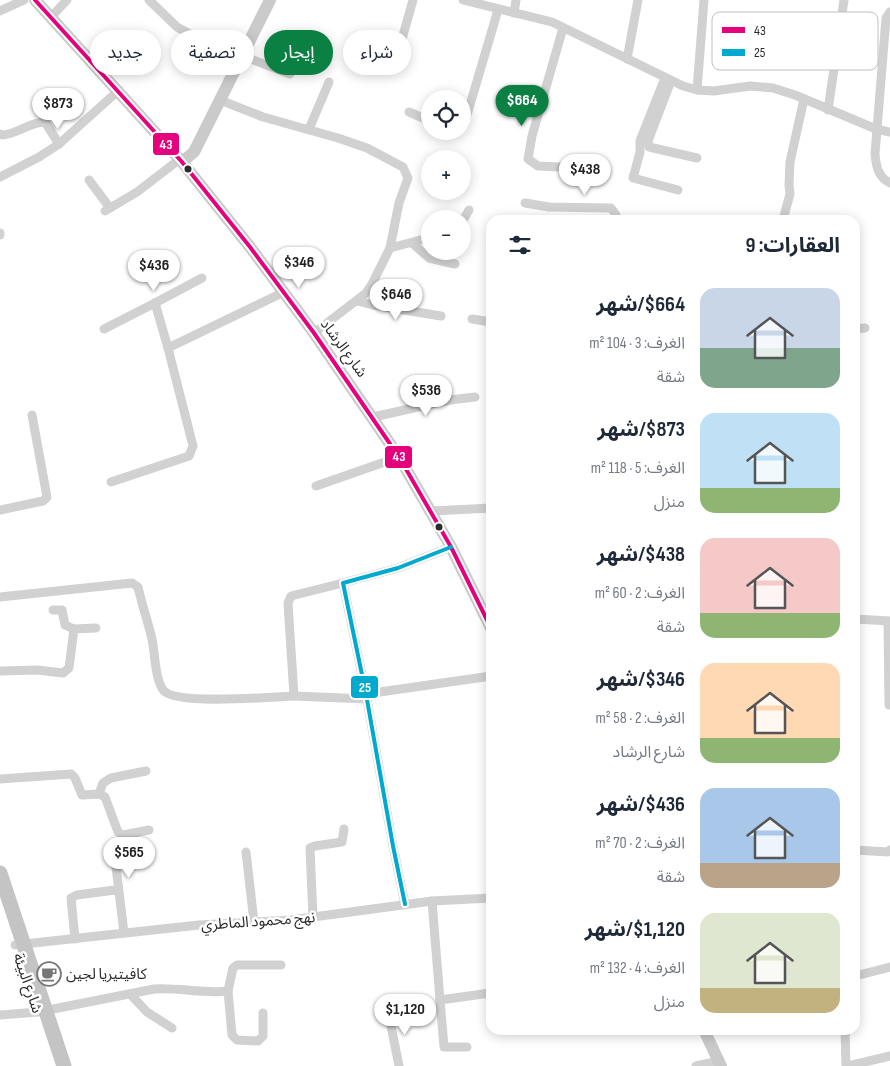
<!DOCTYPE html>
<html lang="ar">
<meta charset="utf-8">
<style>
:root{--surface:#fff;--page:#f6f6f7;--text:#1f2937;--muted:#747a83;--accent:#0b8043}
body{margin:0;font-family:"Sofia Sans Condensed","Noto Sans Arabic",sans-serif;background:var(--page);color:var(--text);direction:rtl;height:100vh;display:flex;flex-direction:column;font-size:19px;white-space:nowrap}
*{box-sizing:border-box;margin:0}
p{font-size:16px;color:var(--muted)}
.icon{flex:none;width:28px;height:28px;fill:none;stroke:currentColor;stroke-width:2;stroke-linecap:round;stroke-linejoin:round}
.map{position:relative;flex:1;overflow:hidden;direction:ltr}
.panel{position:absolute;left:486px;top:215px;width:374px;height:820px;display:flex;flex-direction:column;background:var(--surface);border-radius:15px;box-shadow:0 2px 12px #0003;direction:rtl}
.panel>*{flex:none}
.guide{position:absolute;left:15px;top:30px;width:396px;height:45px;direction:rtl;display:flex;gap:10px}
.fabs{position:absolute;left:421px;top:90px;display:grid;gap:10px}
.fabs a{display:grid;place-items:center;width:50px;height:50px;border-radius:50%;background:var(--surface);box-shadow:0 2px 12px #0003;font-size:25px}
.price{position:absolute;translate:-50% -42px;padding:0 11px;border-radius:18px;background:#fff;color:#222;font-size:16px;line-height:32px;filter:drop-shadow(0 1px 2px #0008)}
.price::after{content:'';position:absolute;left:50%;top:30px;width:15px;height:11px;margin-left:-8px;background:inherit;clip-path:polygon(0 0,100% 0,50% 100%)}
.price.selected{background:var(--accent);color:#fff}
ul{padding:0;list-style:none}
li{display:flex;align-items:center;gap:15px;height:125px;padding:0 20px}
li span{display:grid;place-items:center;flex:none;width:140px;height:100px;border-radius:15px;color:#555}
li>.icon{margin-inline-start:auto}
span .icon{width:60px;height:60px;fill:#fffc;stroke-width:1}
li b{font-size:21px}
h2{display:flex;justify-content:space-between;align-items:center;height:60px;padding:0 20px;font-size:21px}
.chip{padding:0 18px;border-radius:22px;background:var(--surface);box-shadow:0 2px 12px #0003;font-size:18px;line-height:45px}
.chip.selected{background:var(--accent);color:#fff}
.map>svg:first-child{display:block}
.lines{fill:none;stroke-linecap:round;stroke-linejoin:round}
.street{stroke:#d1d1d1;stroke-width:9}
.secondary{stroke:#cacaca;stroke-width:12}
.primary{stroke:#c4c4c4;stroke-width:15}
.bus-1-casing{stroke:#fff;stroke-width:8}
.bus-2-casing{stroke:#fff;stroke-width:8}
.bus-1{stroke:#e5007d;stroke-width:4}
.bus-2{stroke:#00a9ce;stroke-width:4}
.bus-dot{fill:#2c2c2c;stroke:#fff;stroke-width:2}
.labels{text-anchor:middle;stroke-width:5;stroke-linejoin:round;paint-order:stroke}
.street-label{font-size:15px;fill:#2c2c2c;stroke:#fff}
.poi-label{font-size:15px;fill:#2c2c2c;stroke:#fff;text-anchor:start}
.key{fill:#fff;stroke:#c0c0c0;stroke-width:1}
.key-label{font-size:14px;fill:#2c2c2c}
.line-badge{stroke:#fff;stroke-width:2}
.badge-label{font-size:14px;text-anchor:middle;font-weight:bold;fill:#fff}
</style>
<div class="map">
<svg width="890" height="1066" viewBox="0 0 890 1066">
<rect width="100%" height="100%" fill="#fff"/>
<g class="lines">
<g class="street">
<path d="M149 0 177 27 240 62"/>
<path d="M463 0 552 22 683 86 697 90 714 91 750 86 773 88 795 95 876 129 890 132"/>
<path d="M0 11 24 0"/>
<path d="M890 12 886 18 875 154C876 166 878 177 890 183"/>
<path d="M514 13 516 0"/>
<path d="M51 17 67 0"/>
<path d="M563 28 532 136 528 159 538 166 581 168"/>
<path d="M243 56 290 74"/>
<path d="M627 59 638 0"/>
<path d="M395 64 413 0"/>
<path d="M665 78 640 141V152L633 178 678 190"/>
<path d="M671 81 648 141 649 147 697 158"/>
<path d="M697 90 704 0"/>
<path d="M220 100 263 117 338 138 367 148 403 167 408 178 399 203 390 248"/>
<path d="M828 110 844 0"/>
<path d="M409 112 430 121"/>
<path d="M462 126 464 125 498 10"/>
<path d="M309 129 329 82"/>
<path d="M0 134 2 135C18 134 29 122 45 122L59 144"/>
<path d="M0 177 39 157 59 144 119 90"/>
<path d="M89 180 110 208"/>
<path d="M525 203 549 207 611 208 616 215V220"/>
<path d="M105 211 137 192 180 159"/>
<path d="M784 216 790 194 789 185 790 162 804 99"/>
<path d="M462 222 469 210"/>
<path d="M0 233V235"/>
<path d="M412 243 429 258 455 264"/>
<path d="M357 301 373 305 441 316"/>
<path d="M155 303 202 278"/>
<path d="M472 319 491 322"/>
<path d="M104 329 155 303 168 348"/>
<path d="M855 329 865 328"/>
<path d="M314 333 366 293 372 284 390 248 424 239H430"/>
<path d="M373 417 450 400 475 397"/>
<path d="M111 482 189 456 193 446 168 348 284 292"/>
<path d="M316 486 399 457"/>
<path d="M0 510 43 501 47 497 32 415"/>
<path d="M432 511 491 508"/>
<path d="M343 583 291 596 288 603 294 696 367 699"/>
<path d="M0 597 132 583 138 587C142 605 148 622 152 639 155 653 155 681 164 691 177 705 272 697 294 696"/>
<path d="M53 610H62L65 625 74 629"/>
<path d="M855 619 890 621"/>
<path d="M888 621 889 705"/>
<path d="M0 671 37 670 63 673 69 668 74 629 96 628"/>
<path d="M366 694 491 676"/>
<path d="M0 779 71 774 75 778 82 795 99 794 105 797 118 832 123 835 149 830"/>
<path d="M99 794 103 783 111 778 146 771"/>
<path d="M855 850 888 852 890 850"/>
<path d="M246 852 254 922"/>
<path d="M116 867 124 933"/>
<path d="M432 901 440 1000 490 993"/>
<path d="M405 904 393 846 366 694 343 583 398 568 451 547"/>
<path d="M313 917 310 848 315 846 342 842 344 829"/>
<path d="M75 939 71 898 77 895 115 890 118 892"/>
<path d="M15 945 199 925 291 920 432 901 491 898"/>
<path d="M855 976 890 967"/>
<path d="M228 991 233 968 237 965H281"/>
<path d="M130 994 147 1012 172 1028"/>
<path d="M440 1000 444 1047H467"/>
<path d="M388 1011 399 1066"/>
<path d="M0 1015 38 1012 154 989C179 987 203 994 228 991L232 1035 237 1040 258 1041 263 1036V1013"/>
<path d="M845 1030 846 1066"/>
<path d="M696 1066 719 1061"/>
<path d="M848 1066 890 1056"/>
</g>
<g class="secondary">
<path d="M35 0 182 162 250 247 314 333 399 457 451 547 491 628"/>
<path d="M182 162 194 152 270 0"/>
<path d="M704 1030 721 1066"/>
</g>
<path class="primary" d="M0 873 64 1066"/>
<g class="bus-1-casing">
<path id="bus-1" d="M35 0 182 162 250 247 314 333 399 457 451 547 491 628"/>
</g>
<g class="bus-2-casing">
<path id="bus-2" d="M405 904 393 846 366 694 343 583 398 568 451 547"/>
</g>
<use href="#bus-1" class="bus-1"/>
<use href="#bus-2" class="bus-2"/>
</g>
<defs>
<g id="cafe-ring" transform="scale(1.25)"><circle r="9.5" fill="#fff" stroke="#767676" stroke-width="1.5"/><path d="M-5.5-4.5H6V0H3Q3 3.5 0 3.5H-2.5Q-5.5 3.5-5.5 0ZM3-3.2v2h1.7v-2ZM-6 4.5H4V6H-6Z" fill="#767676"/></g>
</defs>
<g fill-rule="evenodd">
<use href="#cafe-ring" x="49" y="974"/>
</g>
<g class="bus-dot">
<circle cx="188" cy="169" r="4.5"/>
<circle cx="439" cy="527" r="4.5"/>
</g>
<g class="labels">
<g class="street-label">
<text transform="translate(344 348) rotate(54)" y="5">شارع الرشاد</text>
<text transform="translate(258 921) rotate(-4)" y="5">نهج محمود الماطري</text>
<text transform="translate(28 983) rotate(71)" y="5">شارع البيئة</text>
</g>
<g class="poi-label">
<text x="66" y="979">كافيتيريا لجين</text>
</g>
</g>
<rect x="712" y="12" width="166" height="58" rx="8" class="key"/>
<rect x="722" y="27" width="23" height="6" fill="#e5007d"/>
<rect x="722" y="49" width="23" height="7" fill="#00a9ce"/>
<g class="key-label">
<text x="754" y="35">43</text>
<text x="754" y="57">25</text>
</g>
<g class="line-badge">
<rect x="152" y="132" width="28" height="24" rx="5" fill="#e5007d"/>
<rect x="384" y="445" width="29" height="24" rx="5" fill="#e5007d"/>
<rect x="350" y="675" width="29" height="24" rx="5" fill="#00a9ce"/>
</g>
<g class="badge-label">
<text x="166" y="149">43</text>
<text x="399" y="461">43</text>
<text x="365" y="692">25</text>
</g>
</svg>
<div class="fabs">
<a><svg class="icon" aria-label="locate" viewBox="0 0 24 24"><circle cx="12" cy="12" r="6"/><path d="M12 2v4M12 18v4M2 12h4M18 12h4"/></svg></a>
<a>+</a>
<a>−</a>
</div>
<b class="price selected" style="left:522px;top:127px">$664</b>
<b class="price" style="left:58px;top:130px">$873</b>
<b class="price" style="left:585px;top:196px">$438</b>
<b class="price" style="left:299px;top:289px">$346</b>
<b class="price" style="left:154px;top:292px">$436</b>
<b class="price" style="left:396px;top:321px">$646</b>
<b class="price" style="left:426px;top:417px">$536</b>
<b class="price" style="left:129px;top:879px">$565</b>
<b class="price" style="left:405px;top:1036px">$1,120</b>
<div class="guide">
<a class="chip">شراء</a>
<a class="chip selected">إيجار</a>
<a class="chip">تصفية</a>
<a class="chip">جديد</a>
</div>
<section class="panel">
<h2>العقارات: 9<svg class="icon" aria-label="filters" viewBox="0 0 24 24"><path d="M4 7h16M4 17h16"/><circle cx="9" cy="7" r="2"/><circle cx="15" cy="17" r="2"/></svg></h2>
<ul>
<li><span style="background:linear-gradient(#c9d6e8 60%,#7fa58c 0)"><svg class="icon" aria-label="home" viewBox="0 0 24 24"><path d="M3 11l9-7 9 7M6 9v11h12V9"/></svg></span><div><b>$664/شهر</b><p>الغرف: 3 · 104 m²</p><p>شقة</p></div></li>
<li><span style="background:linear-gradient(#bfe0f5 75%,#8fb573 0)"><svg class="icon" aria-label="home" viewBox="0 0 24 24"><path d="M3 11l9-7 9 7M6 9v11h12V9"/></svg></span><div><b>$873/شهر</b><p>الغرف: 5 · 118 m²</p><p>منزل</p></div></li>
<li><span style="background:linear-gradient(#f6c9c9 75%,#8fb573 0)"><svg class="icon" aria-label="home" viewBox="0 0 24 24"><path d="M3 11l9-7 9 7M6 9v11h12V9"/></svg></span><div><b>$438/شهر</b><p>الغرف: 2 · 60 m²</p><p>شقة</p></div></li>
<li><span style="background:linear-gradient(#ffd9b3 75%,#8fb573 0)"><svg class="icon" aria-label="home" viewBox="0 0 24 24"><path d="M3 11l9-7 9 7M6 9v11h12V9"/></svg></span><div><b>$346/شهر</b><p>الغرف: 2 · 58 m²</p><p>شارع الرشاد</p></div></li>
<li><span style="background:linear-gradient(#a9c7e8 75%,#b9a48a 0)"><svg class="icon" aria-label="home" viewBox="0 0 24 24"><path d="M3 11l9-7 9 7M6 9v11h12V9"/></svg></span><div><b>$436/شهر</b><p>الغرف: 2 · 70 m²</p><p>شقة</p></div></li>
<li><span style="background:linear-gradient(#dfe7d0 75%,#c2b280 0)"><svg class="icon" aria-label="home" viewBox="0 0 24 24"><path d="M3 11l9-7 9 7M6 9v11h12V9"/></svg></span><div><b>$1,120/شهر</b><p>الغرف: 4 · 132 m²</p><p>منزل</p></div></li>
</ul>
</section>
</div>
